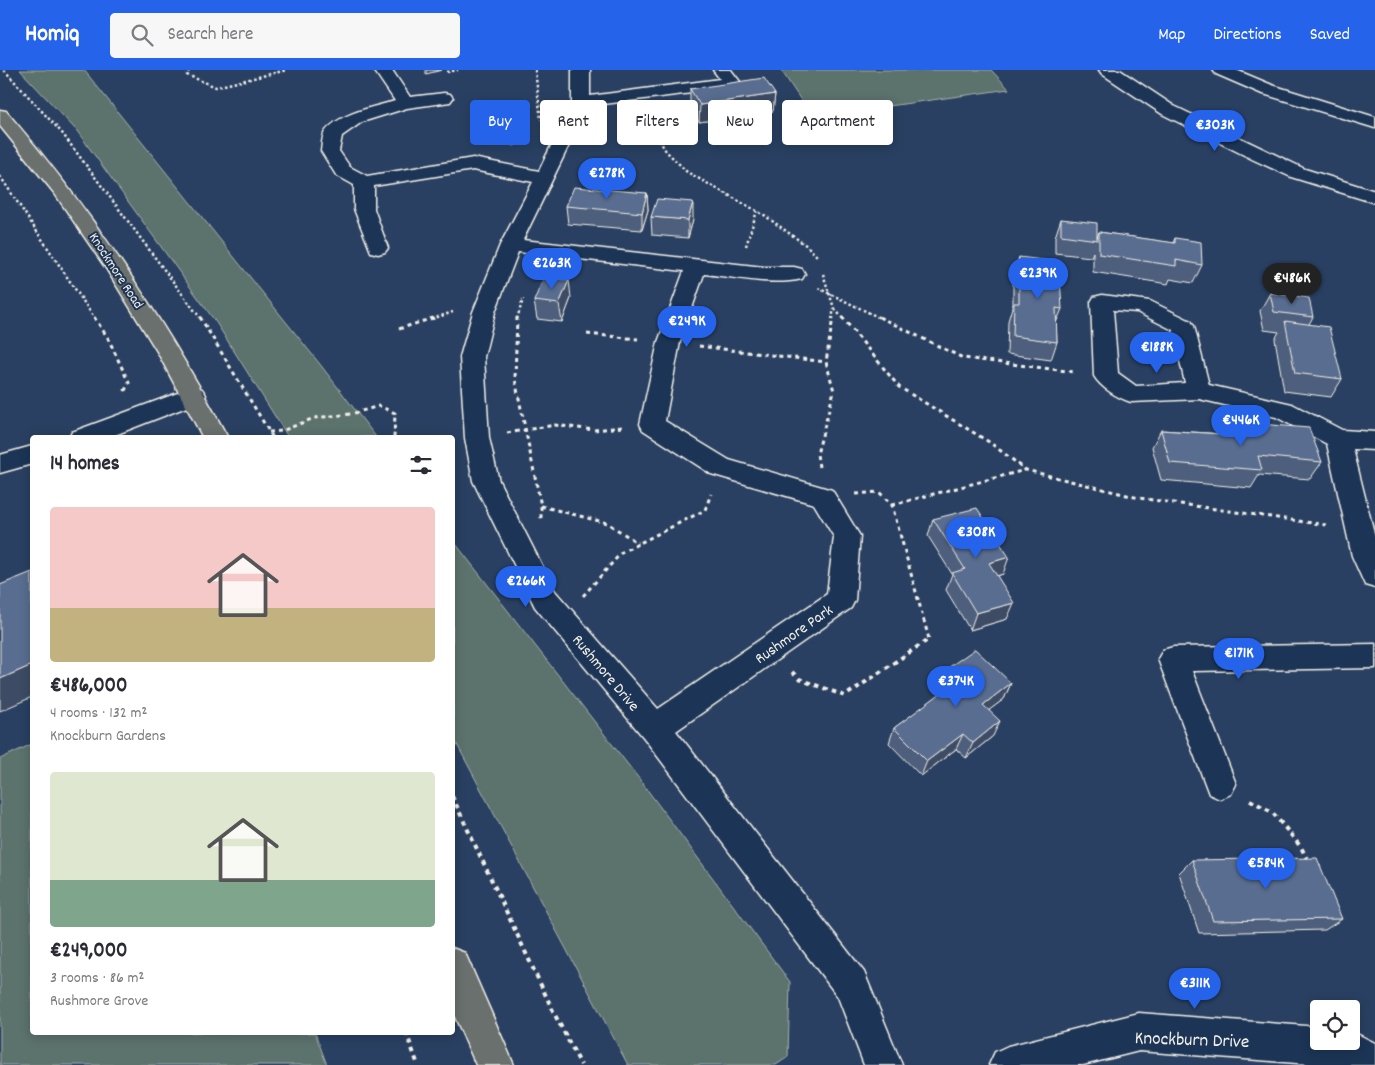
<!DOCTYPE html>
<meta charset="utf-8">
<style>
:root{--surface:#fff;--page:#f7f7f7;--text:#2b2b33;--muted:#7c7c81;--accent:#2563eb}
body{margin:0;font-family:Dekko,sans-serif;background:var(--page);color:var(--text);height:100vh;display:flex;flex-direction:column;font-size:19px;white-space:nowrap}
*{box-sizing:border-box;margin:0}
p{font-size:16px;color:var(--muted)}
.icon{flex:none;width:28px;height:28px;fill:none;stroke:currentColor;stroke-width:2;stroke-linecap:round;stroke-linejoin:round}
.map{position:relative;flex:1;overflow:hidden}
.drawer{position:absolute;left:30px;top:365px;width:425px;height:600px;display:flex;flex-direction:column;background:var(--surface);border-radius:5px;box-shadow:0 2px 12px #0003}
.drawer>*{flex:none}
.top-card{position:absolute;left:470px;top:30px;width:475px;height:45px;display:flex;gap:10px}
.tools{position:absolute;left:1310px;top:930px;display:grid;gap:10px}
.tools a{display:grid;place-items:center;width:50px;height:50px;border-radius:5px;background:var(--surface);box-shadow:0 2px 12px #0003;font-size:25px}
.price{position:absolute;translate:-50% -42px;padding:0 11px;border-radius:18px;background:var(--accent);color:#fff;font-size:16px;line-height:32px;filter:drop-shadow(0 1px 2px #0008)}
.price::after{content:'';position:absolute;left:50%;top:30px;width:15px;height:11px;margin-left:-8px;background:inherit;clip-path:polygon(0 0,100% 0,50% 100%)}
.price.selected{background:#222;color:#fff}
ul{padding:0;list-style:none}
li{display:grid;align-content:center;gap:10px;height:265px;padding:0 20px}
li span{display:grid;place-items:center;height:155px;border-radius:5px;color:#555}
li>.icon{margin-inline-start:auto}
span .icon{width:90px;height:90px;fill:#fffc;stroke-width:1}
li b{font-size:21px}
h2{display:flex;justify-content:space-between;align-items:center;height:60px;padding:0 20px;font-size:21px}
.tag{padding:0 18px;border-radius:5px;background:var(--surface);box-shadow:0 2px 12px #0003;font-size:18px;line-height:45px}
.tag.selected{background:var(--accent);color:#fff}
header{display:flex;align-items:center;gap:30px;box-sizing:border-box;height:70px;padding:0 25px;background:var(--accent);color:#fff}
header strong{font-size:24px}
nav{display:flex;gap:28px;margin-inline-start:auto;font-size:18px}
.search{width:350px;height:45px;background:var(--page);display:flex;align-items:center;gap:12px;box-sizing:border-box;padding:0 18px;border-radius:5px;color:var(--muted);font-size:19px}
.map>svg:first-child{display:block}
.green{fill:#5c726d;stroke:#a8b2aa}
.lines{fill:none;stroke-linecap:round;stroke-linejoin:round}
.minor-casing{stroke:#f4f1e8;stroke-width:3}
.major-casing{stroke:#f4f1e8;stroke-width:3}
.path-far2{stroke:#f4f1e8;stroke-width:2.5;stroke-dasharray:2.5 2.5;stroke-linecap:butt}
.path-far1{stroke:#f4f1e8;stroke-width:3;stroke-dasharray:4 4;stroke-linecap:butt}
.path{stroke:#f4f1e8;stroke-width:4;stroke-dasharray:4.5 4.5;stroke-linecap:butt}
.minor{fill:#1d3557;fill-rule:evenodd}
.major{fill:#6b706d;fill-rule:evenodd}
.wall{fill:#4d5e7c;stroke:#f4f1e8}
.shaded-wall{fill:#3e4c65;stroke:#f4f1e8}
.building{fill:#596d90;stroke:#f4f1e8}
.labels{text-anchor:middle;stroke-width:4;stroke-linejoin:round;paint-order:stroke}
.far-street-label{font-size:14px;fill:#f4f1e8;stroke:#1d3557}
.street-label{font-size:16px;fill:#f4f1e8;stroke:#1d3557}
.near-street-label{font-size:19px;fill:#f4f1e8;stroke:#1d3557}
</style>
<header>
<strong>Homiq</strong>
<div class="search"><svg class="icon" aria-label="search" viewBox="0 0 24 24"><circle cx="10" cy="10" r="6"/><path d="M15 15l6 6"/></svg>Search here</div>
<nav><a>Map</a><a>Directions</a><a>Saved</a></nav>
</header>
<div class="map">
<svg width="1375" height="995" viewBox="0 0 1375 995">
<rect width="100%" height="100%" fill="#294062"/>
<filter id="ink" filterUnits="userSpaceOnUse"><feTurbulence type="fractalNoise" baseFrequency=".02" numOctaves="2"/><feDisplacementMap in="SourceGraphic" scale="10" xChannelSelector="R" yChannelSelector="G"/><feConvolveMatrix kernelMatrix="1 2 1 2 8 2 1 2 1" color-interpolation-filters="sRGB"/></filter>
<g filter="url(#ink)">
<g class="green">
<path d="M20 0H84L319 293 376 367H288L217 254 77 61Z"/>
<path d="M781 0H991L1009 19 812 47Z"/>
<path d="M452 469 640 710 790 912 788 987 776 995H628L453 667Z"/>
<path d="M32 674V962L315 963 327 995H0V689Z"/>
</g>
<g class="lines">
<g class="minor-casing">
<g id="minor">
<path d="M374 0H392L410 27 444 23 450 24 453 28 450 32 407 38 362 52 342 66 339 81 350 97 367 106 473 88 539 101 572 32V0H590V26L720 9 713 0H731L741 13 738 17 732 18 588 36 523 170 764 197H794L802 199 805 204 802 209C771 216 735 207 704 204L680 272 665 351 729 390 832 420 860 466 855 530 851 538 676 661 864 902 902 995H864L838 927 644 668 535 537 473 411 465 368 460 287 473 242 500 175 533 112 473 100 374 116V139L388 178 385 182 378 184 371 182 354 139V115L336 105 321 81C322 75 322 66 325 62 339 43 374 37 395 31ZM518 182 684 201 658 272 640 354 643 360 711 404 814 434 834 467 827 524 658 639 555 521 499 411 489 368 484 287 495 242Z"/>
<path d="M1099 0H1120L1174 36 1305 99 1375 121V133L1291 107 1254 90 1162 44 1102 4Z"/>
<path d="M1213 0H1236L1272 15 1375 47V58L1260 23 1216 4Z"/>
<path d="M1102 225 1150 231 1191 251 1194 256 1209 315 1292 334 1342 360 1375 362V380L1353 379 1375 467V518L1365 515 1352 486 1327 374 1276 347 1199 329 1131 332C1118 328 1101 318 1094 306L1091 232 1094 227ZM1113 240 1137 242 1173 260 1185 313 1136 316 1118 303Z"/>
<path d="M194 317 202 319 206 325 202 331 107 368H69L72 362Z"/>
<path d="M32 376V394L0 403V385Z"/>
<path d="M1375 574V598L1192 601 1236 714 1231 724 1220 729 1209 724 1158 589 1163 580 1173 577Z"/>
<path d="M1139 943 1319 957V971H1351V961L1375 973V995H1323L1139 981 1083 995H989L995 982 1008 976Z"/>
</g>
</g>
<g class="major-casing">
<g id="major">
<path d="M0 40 6 41C93 142 165 251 228 368H203L158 283 107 200 55 124 0 56Z"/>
<path d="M452 878 465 883 514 995H476L452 940Z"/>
</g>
</g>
<g class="path-far2">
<path d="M4 0 62 63 201 249"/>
<path d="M189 0 187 5 216 17 287 0"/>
<path d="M535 0 541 50"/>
<path d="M447 2 458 0"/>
<path d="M646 49 666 81 687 102 764 145 807 176 817 186"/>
<path d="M513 75 531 69"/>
<path d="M0 106 95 249"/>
<path d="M746 176 757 141"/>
<path d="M823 204 834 238 832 249"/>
<path d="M818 218 882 249"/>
<path d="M835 239 843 249"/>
<path d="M432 249 453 242"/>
<path d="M517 249 523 229"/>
</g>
<g class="path-far1">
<path d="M94 247 108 268 129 313 124 322"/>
<path d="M200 247 273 368"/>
<path d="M517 247 515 309 541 436V449"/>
<path d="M842 247 899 317 989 372 1026 400 1139 428 1326 455"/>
<path d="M879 247 963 288 1075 302"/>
<path d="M399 259 436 247"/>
<path d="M587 264 638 269"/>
<path d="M699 276 826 292"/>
<path d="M269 362 282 361 314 348 351 344 379 336 395 343 394 368"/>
<path d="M507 363 555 355 594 360 622 357"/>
<path d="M819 397 817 384 834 321 826 292 833 247"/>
<path d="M856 424 879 422 892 435 929 569 924 573"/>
<path d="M892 435 1025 400"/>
<path d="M541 436 607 453 638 473"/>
<path d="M583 526 622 482 705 440 711 424"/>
</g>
<g class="path">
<path d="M792 602 799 609 845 626 926 571"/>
<path d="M452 726 555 945 581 995"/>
<path d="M1250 730 1272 742 1301 777 1308 791"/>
<path d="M406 962 418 995"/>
</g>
<use href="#minor" class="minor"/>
<use href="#major" class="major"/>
</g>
<g class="wall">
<path d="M690 19 775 24 773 41 699 52 690 36Z"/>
<path d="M647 123 648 140 642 160 568 154 566 136Z"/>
<path d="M651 147 693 150 688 168 652 165Z"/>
<path d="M1061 149 1097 168 1099 162 1173 173 1175 168 1202 195 1193 213 1170 209 1168 214 1093 202V182L1091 187 1055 183V167Z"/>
<path d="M1019 187 1062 239 1056 253 1057 272 1051 290 1007 284 1008 251 1013 234V205Z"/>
<path d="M1270 223 1313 247 1309 254 1342 309 1331 327 1284 321 1275 269 1279 262 1264 260 1260 241Z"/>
<path d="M571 228 562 252 537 249 534 231Z"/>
<path d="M1247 353 1322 392 1310 409 1259 405 1251 418 1161 410 1152 377 1161 360 1240 365Z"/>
<path d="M933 449 1003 504 997 506 1007 549 970 560 946 520 952 504 928 466Z"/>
<path d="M945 600 1011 613 1004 629 989 640 993 666 966 688 956 679 921 706 889 673 894 658 945 621 940 616Z"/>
<path d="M1192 790 1342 849 1325 860 1199 863 1179 803Z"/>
</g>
<g class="shaded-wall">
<path d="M426 0H442L426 4Z"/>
<path d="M775 24 773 41 699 52 700 35Z"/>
<path d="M647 123 648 140 642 160V143Z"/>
<path d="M693 132V150L688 168V150Z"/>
<path d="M569 210 571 228 562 252 559 234Z"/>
<path d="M1009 487 1003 504 983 510 989 493Z"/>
<path d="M1014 533 1007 549 970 560 976 543Z"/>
<path d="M32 595V627L0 641V609Z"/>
<path d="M1011 613 1004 629 976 650 983 635Z"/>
<path d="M1000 651 993 666 966 688 973 673Z"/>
<path d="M963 664 956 679 921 706 927 691Z"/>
</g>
<g class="building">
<path d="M764 8 775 24 700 35 690 19Z"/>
<path d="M574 117 647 123 642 143 566 136Z"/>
<path d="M657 129 693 132 688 150 651 147Z"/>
<path d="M1061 149 1097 153V170L1061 165Z"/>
<path d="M1099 162 1175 173V168L1201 172 1202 195 1176 190V196L1099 184Z"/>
<path d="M1019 187 1059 192 1062 239 1056 238 1057 272 1013 266 1014 233H1019Z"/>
<path d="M544 207 569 210 559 234 534 231Z"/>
<path d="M1270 223 1309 228 1313 247 1274 242Z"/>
<path d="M1285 251 1329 257 1342 309 1295 303Z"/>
<path d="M1247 353 1309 358 1322 392 1258 386 1262 400 1170 393 1161 360 1251 366Z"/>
<path d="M977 438 1009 487 989 493 1014 533 976 543 952 503 965 499 933 449Z"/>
<path d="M32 502V595L0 609V515Z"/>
<path d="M975 579 1011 613 983 635 1000 651 973 673 963 664 927 691 894 658 957 611 945 600Z"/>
<path d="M1317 788 1342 849 1213 851 1192 790Z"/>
</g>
</g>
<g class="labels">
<g class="far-street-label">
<text transform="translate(117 200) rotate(57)" y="5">Knockmore Road</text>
</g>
<g class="street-label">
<text transform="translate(793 563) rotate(-35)" y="6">Rushmore Park</text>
<text transform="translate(607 602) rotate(50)" y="6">Rushmore Drive</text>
</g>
<g class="near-street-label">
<text transform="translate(1192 968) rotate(2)" y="7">Knockburn Drive</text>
</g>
</g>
</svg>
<div class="tools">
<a><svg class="icon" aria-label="locate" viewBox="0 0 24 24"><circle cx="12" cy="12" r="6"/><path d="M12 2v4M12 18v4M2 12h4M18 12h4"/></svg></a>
</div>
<b class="price" style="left:1215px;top:82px">€303K</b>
<b class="price" style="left:607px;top:130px">€278K</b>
<b class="price" style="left:552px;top:220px">€263K</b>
<b class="price" style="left:1038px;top:230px">€239K</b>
<b class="price selected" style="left:1292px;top:235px">€486K</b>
<b class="price" style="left:687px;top:278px">€249K</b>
<b class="price" style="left:1157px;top:304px">€188K</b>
<b class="price" style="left:1241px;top:377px">€446K</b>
<b class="price" style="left:976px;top:489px">€308K</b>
<b class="price" style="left:526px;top:538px">€266K</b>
<b class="price" style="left:1239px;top:610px">€171K</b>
<b class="price" style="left:956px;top:638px">€374K</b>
<b class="price" style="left:1266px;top:820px">€584K</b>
<b class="price" style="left:1195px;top:940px">€311K</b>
<div class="top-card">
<a class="tag selected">Buy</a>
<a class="tag">Rent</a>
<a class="tag">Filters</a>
<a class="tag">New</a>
<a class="tag">Apartment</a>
</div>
<section class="drawer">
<h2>14 homes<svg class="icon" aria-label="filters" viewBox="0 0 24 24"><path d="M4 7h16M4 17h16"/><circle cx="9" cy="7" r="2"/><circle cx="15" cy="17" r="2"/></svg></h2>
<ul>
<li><span style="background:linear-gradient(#f6c9c9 65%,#c2b280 0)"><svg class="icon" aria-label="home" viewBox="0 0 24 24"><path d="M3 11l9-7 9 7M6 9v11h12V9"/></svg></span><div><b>€486,000</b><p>4 rooms · 132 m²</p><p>Knockburn Gardens</p></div></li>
<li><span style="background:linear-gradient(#dfe7d0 70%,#7fa58c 0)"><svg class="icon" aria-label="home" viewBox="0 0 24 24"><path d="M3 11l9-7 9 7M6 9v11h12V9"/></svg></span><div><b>€249,000</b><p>3 rooms · 86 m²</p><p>Rushmore Grove</p></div></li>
</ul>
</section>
</div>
